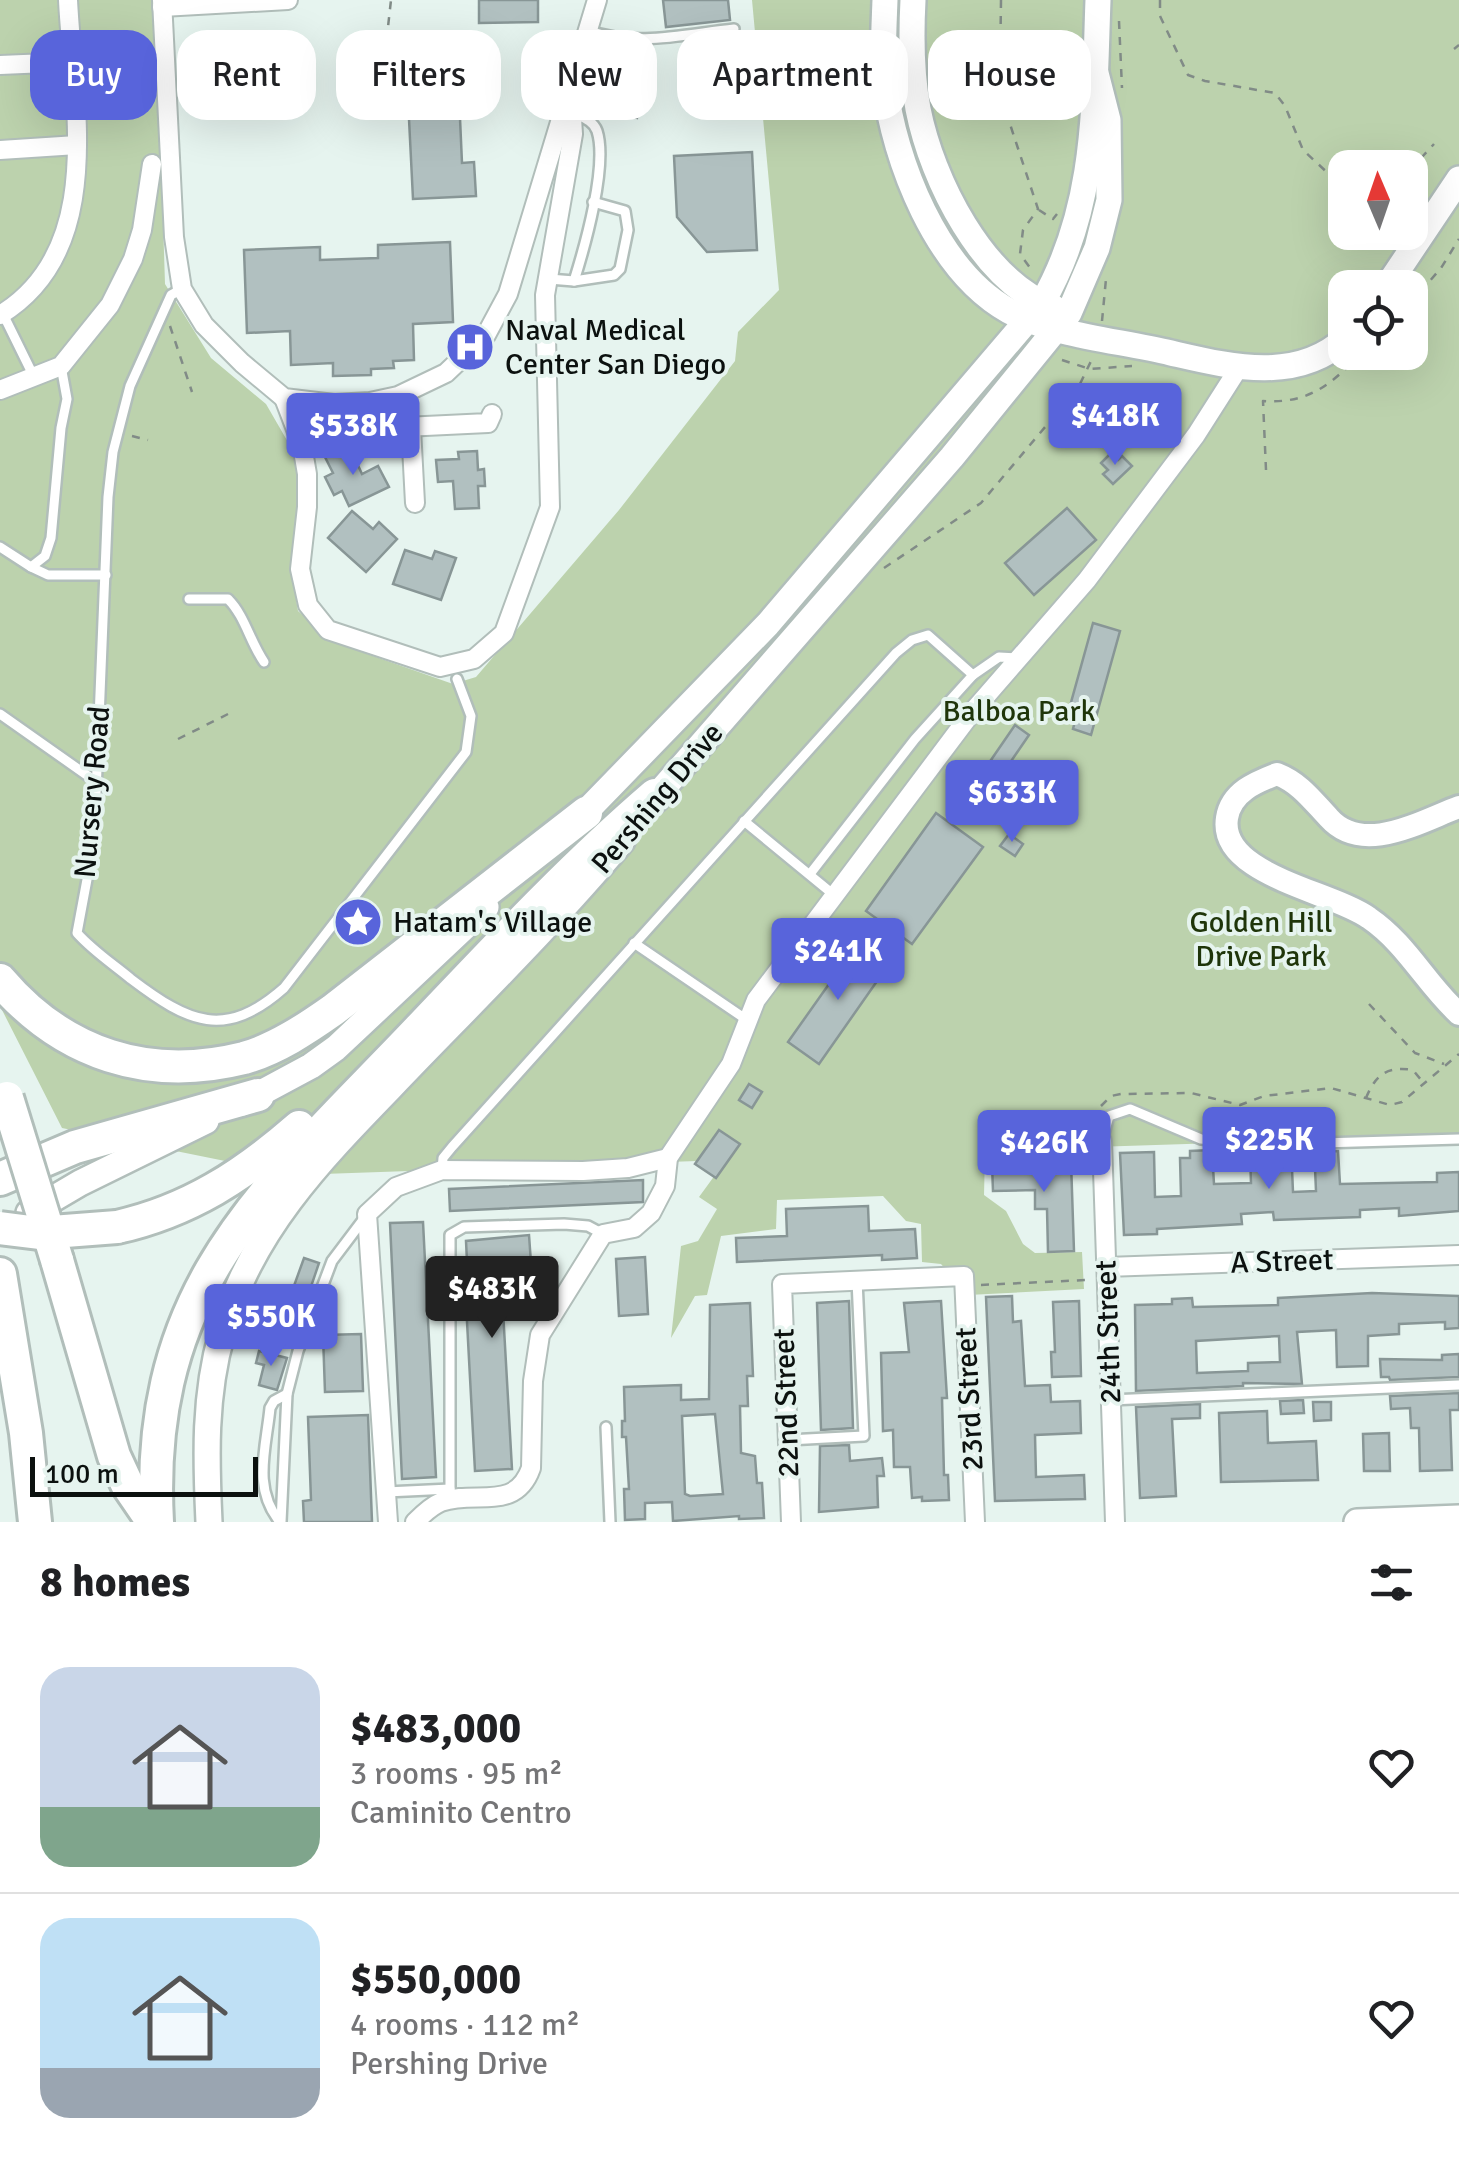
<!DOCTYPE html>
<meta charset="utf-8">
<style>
:root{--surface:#fff;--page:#f2f2f2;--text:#202124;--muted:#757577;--line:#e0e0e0;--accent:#5864db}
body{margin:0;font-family:Signika,sans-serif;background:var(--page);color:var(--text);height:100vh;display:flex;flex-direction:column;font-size:38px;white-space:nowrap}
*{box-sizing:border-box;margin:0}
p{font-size:32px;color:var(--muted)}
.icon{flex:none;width:55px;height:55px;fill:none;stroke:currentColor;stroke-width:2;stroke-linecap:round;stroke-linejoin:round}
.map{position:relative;height:1522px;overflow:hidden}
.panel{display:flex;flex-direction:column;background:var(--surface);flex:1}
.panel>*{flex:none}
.top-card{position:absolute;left:30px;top:30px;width:1400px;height:90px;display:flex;gap:20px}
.needle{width:65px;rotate:358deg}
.buttons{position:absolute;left:1328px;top:150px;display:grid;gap:20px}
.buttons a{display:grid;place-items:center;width:100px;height:100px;border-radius:20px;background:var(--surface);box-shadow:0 10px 40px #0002;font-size:50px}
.scale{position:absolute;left:30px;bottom:25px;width:228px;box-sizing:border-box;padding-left:10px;border:5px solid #0c110f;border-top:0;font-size:28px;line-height:35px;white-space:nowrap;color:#0c110f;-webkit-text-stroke:8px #e6f4ef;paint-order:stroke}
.price{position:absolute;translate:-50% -85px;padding:0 22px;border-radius:10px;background:var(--accent);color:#fff;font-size:32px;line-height:65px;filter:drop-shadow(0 2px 5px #0008)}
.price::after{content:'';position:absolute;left:50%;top:60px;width:30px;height:22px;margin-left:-15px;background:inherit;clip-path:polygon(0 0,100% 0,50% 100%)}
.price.current{background:#222;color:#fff}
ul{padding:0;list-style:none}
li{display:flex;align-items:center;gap:30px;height:250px;padding:0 40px}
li+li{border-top:2px solid var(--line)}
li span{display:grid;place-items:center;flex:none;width:280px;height:200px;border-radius:30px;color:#555}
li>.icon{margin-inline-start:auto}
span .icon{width:120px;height:120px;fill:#fffc;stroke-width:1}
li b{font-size:42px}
h2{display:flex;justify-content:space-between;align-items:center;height:120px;padding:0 40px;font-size:42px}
.pill{padding:0 35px;border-radius:30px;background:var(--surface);box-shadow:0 10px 40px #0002;font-size:35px;line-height:90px}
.pill.current{background:var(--accent);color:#fff}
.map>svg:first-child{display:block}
.green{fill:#bcd2ad;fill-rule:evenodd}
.building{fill:#b1c0c0;stroke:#889696;stroke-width:2.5;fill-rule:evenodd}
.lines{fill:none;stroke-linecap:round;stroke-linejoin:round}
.service-casing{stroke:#b1beba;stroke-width:14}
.minor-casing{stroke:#b1beba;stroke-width:22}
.tertiary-casing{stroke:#b1beba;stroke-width:28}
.secondary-casing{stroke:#b1beba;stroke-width:30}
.motorway-casing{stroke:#b1beba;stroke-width:38}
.path{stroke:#818b87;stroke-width:2.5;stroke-dasharray:8 8;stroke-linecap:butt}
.service{stroke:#fff;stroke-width:9}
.minor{stroke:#fff;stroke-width:18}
.tertiary{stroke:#fff;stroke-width:22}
.secondary{stroke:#fff;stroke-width:25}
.motorway{stroke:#fff;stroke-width:32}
.motorway-bridge-casing{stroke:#b1beba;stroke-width:38;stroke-linecap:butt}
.motorway-bridge{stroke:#fff;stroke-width:32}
.labels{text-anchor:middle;stroke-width:8;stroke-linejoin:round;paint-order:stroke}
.poi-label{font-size:30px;fill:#0c110f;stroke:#e6f4ef;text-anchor:start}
.park-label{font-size:30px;fill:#1f350a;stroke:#e6f4ef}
.street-label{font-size:30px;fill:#0c110f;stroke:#e6f4ef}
</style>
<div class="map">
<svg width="1459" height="1522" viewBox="0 0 1459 1522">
<rect width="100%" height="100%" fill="#e6f4ef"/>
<path class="green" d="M0 0H156L165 284 211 358 266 404 292 449 299 478 291 569 298 611 336 643 453 684 476 677 619 510 735 361 738 332 779 290 752 0H1459V1135L1003 1150 985 1154 984 1195 1006 1211 1023 1244 1035 1253 1082 1252 1084 1289 968 1295 941 1264 922 1262 921 1224 906 1221 883 1196 777 1200 776 1229 721 1236 707 1295 695 1296 671 1338 681 1246 698 1241 717 1209 699 1197 726 1160 294 1175 62 1128 0 1006ZM1345 168H1410V232H1345ZM1345 288H1410V352H1345Z"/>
<g class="building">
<path d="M479 0H538V22L479 23Z"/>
<path d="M663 0H728L730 20 666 27Z"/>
<path d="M457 51 462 163 474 162 476 196 413 199 407 79 438 77 436 52Z"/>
<path d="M619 59 646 67 640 86 647 89 637 118 595 104 603 78 612 80Z"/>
<path d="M752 152 757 250 707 252 677 217 674 156Z"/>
<path d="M450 242 453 322 413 324 414 360 393 361 394 368 371 369V375L333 376V363L291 365 290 331 247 333 244 250 320 247V260L378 258V245Z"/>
<path d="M349 446 362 474 378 466 389 487 349 506 342 491 334 495 325 477 333 473 325 457Z"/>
<path d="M477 451 478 470 484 469 485 486H478L479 508 455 509 453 481 438 482 436 460 459 459 458 452Z"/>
<path d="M1111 453 1118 460 1122 456 1132 466 1113 484 1103 474 1108 470 1101 463Z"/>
<path d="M1067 508 1096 540 1034 595 1005 563Z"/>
<path d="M352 511 373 529 379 522 397 539 366 572 328 538Z"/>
<path d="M405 550 432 559 435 551 456 558 441 600 393 584Z"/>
<path d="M1093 623 1120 631 1091 735 1073 729 1078 709 1070 706Z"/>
<path d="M1015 725 1029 735 1005 770 991 760Z"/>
<path d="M936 813 983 847 912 944 866 911Z"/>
<path d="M1009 834 1023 844 1015 856 1000 846Z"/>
<path d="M858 943 889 964 819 1064 788 1042Z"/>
<path d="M749 1084 762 1092 752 1108 739 1100Z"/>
<path d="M719 1130 740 1144 716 1178 695 1164Z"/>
<path d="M1212 1150 1214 1184 1251 1183 1250 1153 1338 1151 1340 1184 1437 1182V1173L1459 1172V1211L1399 1216V1208L1360 1210V1217L1274 1220 1273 1212 1241 1214 1242 1224 1157 1229V1234L1124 1235 1120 1153 1154 1152 1155 1197 1181 1196 1180 1158H1190V1151ZM1315 1168 1316 1191 1293 1192 1292 1169Z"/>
<path d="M1071 1161 1074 1251 1048 1252 1047 1209H1035V1190L993 1191 992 1164Z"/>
<path d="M643 1180V1202L450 1211 449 1189Z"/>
<path d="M868 1206 869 1231 915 1229 917 1258 882 1260V1255L737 1262 736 1238 787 1236 786 1209Z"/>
<path d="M423 1222 436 1477 402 1479 390 1223Z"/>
<path d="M529 1235 533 1291 502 1293 512 1469 475 1471 466 1303H469L466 1241Z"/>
<path d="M645 1257 648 1314 619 1316 616 1259Z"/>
<path d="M304 1258 319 1263 301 1316 274 1307 279 1293 290 1297Z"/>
<path d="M1372 1293 1459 1296V1328L1445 1329V1322L1399 1324V1334L1368 1336V1366L1337 1367 1336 1330 1297 1332 1302 1384 1243 1383V1386L1136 1391 1135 1305 1172 1304V1299L1192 1298 1193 1307 1278 1305V1298ZM1279 1336 1280 1362 1248 1363V1371L1197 1373 1196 1341Z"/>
<path d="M1012 1296 1013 1322 1021 1321 1025 1386 1050 1385 1051 1402 1080 1401 1081 1433 1035 1435 1036 1477 1084 1475 1085 1499 995 1501 986 1297Z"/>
<path d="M849 1301 853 1428 821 1430 817 1303Z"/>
<path d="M941 1301 947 1398H942L944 1475H948L949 1500 922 1501V1497L912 1498 910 1467H894L893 1430 883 1431 881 1353 909 1352 904 1303Z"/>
<path d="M1079 1301 1081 1376 1052 1377 1051 1352H1055L1053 1302Z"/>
<path d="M750 1303 753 1376H747L748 1406H740L741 1453 755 1456 757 1483H762L764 1518 739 1519V1516L673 1521 672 1502 645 1503V1519L625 1520 624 1489H629L626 1437H622V1421H625L624 1387 681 1385V1400L709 1399 710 1305ZM715 1414 723 1494 690 1496 685 1494 682 1416Z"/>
<path d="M361 1334 363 1391 325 1392 323 1335Z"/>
<path d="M259 1351 287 1358 277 1390 259 1385 264 1365 256 1363Z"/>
<path d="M1459 1354V1377L1390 1380 1389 1377H1381L1380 1359 1442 1360V1355Z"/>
<path d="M1459 1393V1410H1450L1452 1470 1420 1471 1419 1428H1411L1410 1408 1391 1409 1390 1396Z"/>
<path d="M1303 1400 1304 1413 1281 1414 1280 1401Z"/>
<path d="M1313 1402H1331V1420L1314 1421Z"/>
<path d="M1200 1404V1418L1172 1419 1176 1496 1140 1498 1136 1407Z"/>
<path d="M1267 1411 1268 1443 1316 1441 1318 1480 1221 1482 1219 1413Z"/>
<path d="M368 1415 372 1522H304L303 1501 311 1500 308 1417Z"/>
<path d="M1389 1433 1390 1471H1364L1363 1434Z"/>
<path d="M849 1445 850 1461 882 1458 884 1476H877L878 1507 819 1512 820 1446Z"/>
</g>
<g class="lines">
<g class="service-casing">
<g id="service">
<path d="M589 31C636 47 686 34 734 29"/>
<path d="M572 112C581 117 593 120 597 131 608 165 585 246 574 281"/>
<path d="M549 279 574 281 614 275 620 269 628 230 625 211 593 202"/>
<path d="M182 289 171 295 130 386 113 452 108 497 94 842 77 933C93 951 113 964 131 979 189 1023 225 1040 284 988L466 752 471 716 457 679"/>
<path d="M3 314 34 377"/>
<path d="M0 547 31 567 45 556 51 538 61 428 67 399 61 366"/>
<path d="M31 567 48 575H106"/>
<path d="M189 599H228C245 616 250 642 264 662"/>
<path d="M0 714 98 783"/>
<path d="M744 821 834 895"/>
<path d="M810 874 915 739 973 675"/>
<path d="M634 943 747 1020"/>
<path d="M1048 1143 1102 1141 1109 1116 1130 1109 1201 1139 1256 1145 1459 1139"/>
<path d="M442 1170 443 1158 452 1147 896 653 912 640 928 635 973 675 999 657 1018 658"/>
<path d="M1110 1400 1459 1385"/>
<path d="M606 1427 610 1522"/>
<path d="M788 1440 864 1436 857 1280"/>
<path d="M386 1492 450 1489"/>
<path d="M450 1499V1235L464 1227 564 1224 588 1226 603 1234"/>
<path d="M280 1522C252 1488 266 1449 270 1408L274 1401 287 1394"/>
<path d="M281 1522 287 1394 298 1351 332 1261 366 1216"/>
</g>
</g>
<g class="minor-casing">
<g id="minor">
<path d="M162 0 174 237 182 289 204 325 242 363 284 398 334 404 370 402 398 396 446 373 486 335 508 294 597 0"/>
<path d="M162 7 288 0"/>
<path d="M0 65 71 62"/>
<path d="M0 150 77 145"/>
<path d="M0 315C107 250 73 104 68 0"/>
<path d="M0 390 61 366 110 305 133 259 142 230 152 164"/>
<path d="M284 398 302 445 307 474V507L300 569 308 605 328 630 440 667 474 659 504 633 550 507 545 295 573 134 571 102"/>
<path d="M411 428 415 503"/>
<path d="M302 445 342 430 488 423 492 414"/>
<path d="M1102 1141 1115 1522"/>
<path d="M1106 1267 1459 1255"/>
<path d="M388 1522 367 1214 396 1187 442 1170 583 1171 628 1168 668 1158"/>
<path d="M415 1522C422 1515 431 1506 441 1502 475 1489 515 1513 531 1468L533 1381 540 1335 603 1234 634 1228 651 1213 665 1186 668 1158 731 1064 756 1000 973 711 1087 580 1196 435 1240 366"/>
<path d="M791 1522 782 1284 964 1276 975 1522"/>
</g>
</g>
<g class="tertiary-casing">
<path id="tertiary" d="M1459 807C1421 821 1363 856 1329 818 1312 800 1300 783 1277 774 1256 782 1231 792 1227 818 1218 875 1332 891 1369 918 1407 944 1426 984 1459 1014"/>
</g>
<g class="secondary-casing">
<g id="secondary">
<path d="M885 0C884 28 882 56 885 84 894 161 937 271 1009 311 1058 337 1118 340 1171 353 1228 366 1296 384 1345 339"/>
<path d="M913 0C911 37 911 72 918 109 932 180 982 281 1054 308"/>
<path d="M1386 288 1459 179"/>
<path d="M645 809 952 457 1069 313 1097 248 1109 200 1108 120 1096 73"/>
<path d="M573 825 768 624 1042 303C1097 208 1094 107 1098 0"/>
<path d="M242 1103 311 1066 336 1048 486 907"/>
<path d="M29 1213 80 1183 206 1121"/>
<path d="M209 1522C206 1458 204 1396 222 1333 253 1219 340 1141 419 1058 488 987 558 917 622 841"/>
<path d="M1357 1522 1459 1518"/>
</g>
</g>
<g class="motorway-casing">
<g id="motorway">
<path d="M0 980C63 1054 148 1082 244 1058 276 1049 306 1029 333 1010L586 813"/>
<path d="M0 1179 75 1147 258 1095"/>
<path d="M117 1227C189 1211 244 1175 299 1127"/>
<path d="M57 1260 114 1456 127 1484 153 1522"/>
<path d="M0 1274 26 1433 35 1522"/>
<path d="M157 1522C144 1284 268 1188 417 1031 494 950 570 868 655 795"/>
</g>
</g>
<g class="path">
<path d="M1001 0 1000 71 1005 109 1038 209 1023 230 1020 254 1031 269"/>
<path d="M1160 0V16L1188 75 1205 81 1275 93 1285 106 1303 150 1345 189"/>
<path d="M1119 21 1122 88"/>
<path d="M359 42 367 33 380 42 387 36 391 0"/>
<path d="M1454 49 1459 45"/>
<path d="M1410 170 1434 144"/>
<path d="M1039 210 1053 219 1057 214"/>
<path d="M1410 304 1441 268 1459 239"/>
<path d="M1102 321 1106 279"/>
<path d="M170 326 192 392"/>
<path d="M1062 360 1090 369 1132 366"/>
<path d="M132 436 148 440"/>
<path d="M1266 470 1263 401C1310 404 1331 384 1363 352"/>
<path d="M884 568 981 503 1078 388 1093 357"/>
<path d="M178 739 228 714"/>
<path d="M1369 1004 1415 1053 1444 1064"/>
<path d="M1366 1098C1376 1074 1387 1066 1413 1070L1422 1081"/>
<path d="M1101 1106 1111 1096 1121 1094 1191 1093 1240 1105 1264 1096 1331 1088 1390 1105 1402 1102 1459 1054"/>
<path d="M981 1285 1087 1280"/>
</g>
<use href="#service" class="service"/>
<use href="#minor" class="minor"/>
<use href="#tertiary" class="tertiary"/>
<use href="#secondary" class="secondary"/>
<use href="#motorway" class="motorway"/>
<g class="motorway-bridge-casing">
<g id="motorway-bridge">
<path d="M7 1098 57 1260"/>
<path d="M0 1228 39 1233 117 1227"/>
</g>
</g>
<use href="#motorway-bridge" class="motorway-bridge"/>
</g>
<defs>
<g id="hospital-disc" transform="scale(2.5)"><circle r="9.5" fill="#5864db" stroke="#e6f4ef"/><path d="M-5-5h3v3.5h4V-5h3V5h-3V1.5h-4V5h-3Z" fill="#fff"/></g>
<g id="sight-disc" transform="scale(2.5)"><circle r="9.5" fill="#5864db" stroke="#e6f4ef"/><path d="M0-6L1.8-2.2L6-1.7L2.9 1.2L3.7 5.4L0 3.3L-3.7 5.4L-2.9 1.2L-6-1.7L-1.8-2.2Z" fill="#fff"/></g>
</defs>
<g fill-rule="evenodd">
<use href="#hospital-disc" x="470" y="347"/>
<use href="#sight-disc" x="358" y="922"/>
</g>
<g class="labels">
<g class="poi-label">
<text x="505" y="340">Naval Medical<tspan x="505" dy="34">Center San Diego</tspan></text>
<text x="393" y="932">Hatam's Village</text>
</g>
<g class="park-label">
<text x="1019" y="721">Balboa Park</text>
<text x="1261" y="932">Golden Hill<tspan x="1261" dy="34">Drive Park</tspan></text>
</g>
<g class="street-label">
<text transform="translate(92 792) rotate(-85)" y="10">Nursery Road</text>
<text transform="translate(657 798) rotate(-50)" y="10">Pershing Drive</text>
<text transform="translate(1282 1261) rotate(-2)" y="10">A Street</text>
<text transform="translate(1108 1332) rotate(-92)" y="10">24th Street</text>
<text transform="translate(969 1399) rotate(-93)" y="10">23rd Street</text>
<text transform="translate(786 1403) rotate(-92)" y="10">22nd Street</text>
</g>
</g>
</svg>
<div class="buttons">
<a><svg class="needle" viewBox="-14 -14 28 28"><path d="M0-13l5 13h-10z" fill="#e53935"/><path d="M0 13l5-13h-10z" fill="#757577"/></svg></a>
<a><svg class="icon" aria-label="locate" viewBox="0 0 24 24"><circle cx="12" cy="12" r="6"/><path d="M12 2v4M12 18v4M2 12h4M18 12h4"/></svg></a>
</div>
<div class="scale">100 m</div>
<b class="price" style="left:1115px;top:468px">$418K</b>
<b class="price" style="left:353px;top:478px">$538K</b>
<b class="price" style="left:1012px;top:845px">$633K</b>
<b class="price" style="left:838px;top:1003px">$241K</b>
<b class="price" style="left:1269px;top:1192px">$225K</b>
<b class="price" style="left:1044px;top:1195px">$426K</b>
<b class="price current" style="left:492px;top:1341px">$483K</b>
<b class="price" style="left:271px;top:1369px">$550K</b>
<div class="top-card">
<a class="pill current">Buy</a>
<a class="pill">Rent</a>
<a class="pill">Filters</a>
<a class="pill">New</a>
<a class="pill">Apartment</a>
<a class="pill">House</a>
</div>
</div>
<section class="panel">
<h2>8 homes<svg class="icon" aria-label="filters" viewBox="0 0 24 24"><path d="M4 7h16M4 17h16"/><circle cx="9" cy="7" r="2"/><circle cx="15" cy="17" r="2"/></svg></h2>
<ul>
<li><span style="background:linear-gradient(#c9d6e8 70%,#7fa58c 0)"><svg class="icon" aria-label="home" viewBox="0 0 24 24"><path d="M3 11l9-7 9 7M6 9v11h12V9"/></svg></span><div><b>$483,000</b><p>3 rooms · 95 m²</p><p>Caminito Centro</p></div><svg class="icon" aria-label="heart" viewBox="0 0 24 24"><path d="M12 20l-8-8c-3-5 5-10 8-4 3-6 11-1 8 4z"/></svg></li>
<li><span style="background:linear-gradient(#bfe0f5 75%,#9aa5b1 0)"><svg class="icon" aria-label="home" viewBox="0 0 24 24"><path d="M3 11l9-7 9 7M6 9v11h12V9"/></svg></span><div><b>$550,000</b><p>4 rooms · 112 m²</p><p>Pershing Drive</p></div><svg class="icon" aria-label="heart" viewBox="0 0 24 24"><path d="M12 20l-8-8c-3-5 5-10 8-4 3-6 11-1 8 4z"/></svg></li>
</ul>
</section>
